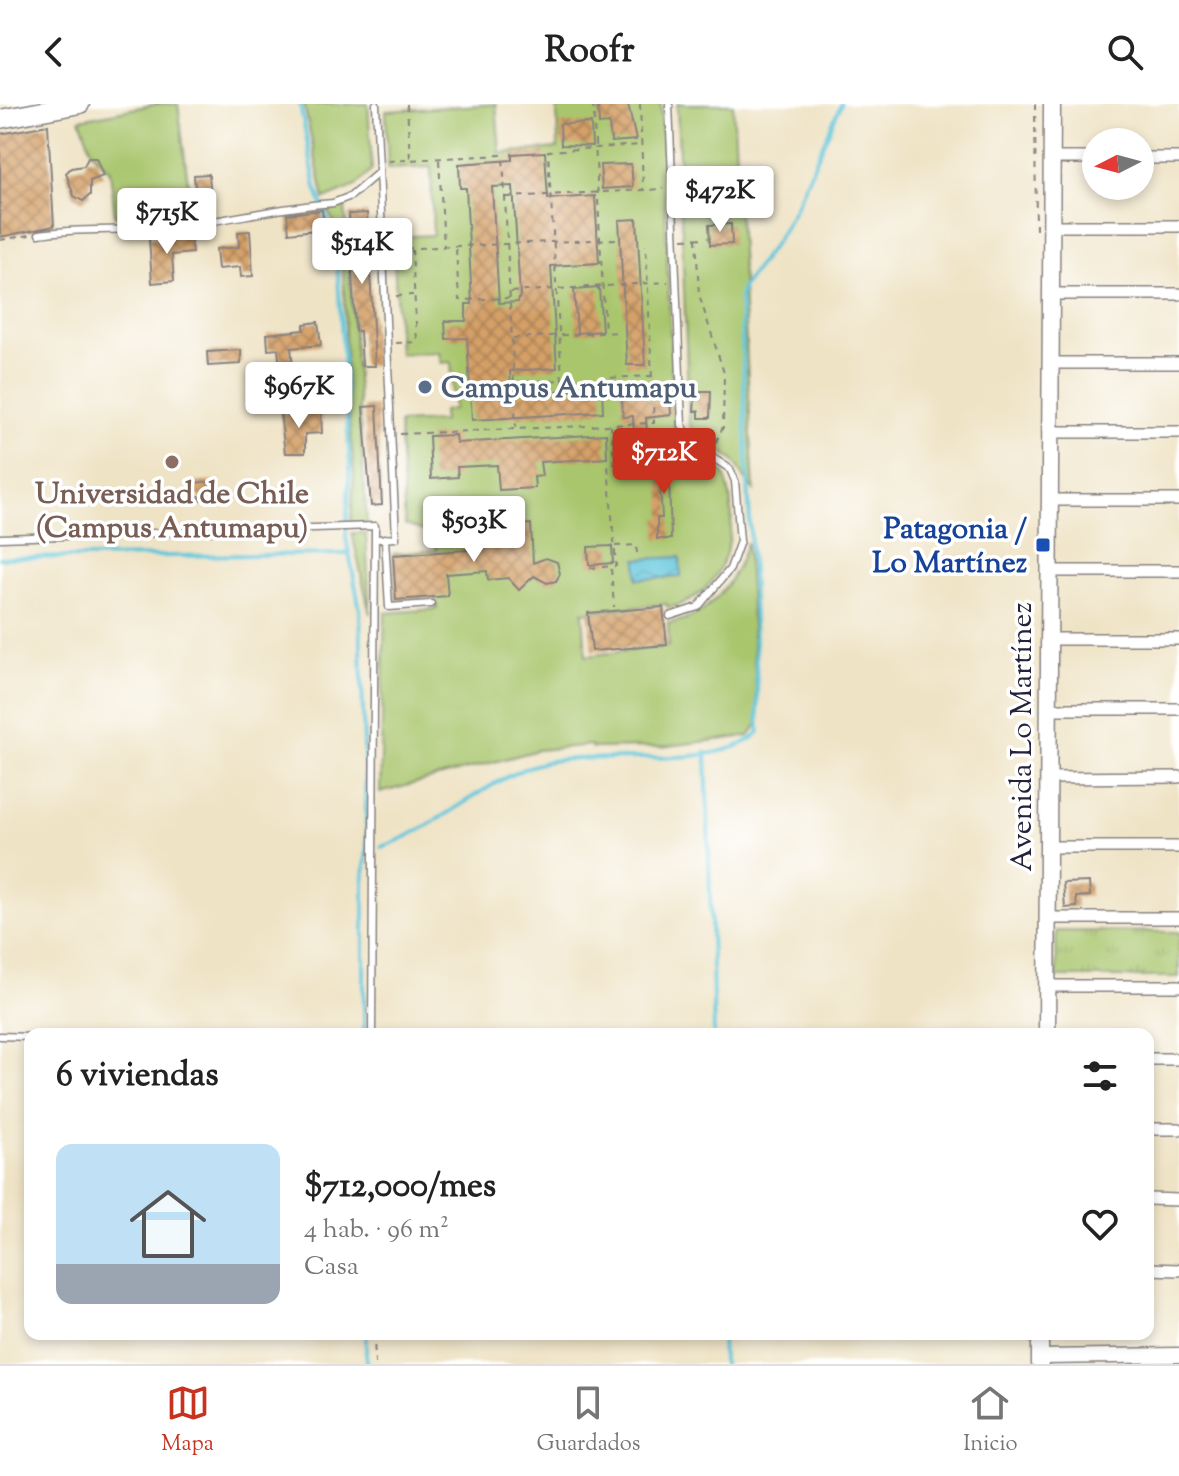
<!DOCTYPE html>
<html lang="es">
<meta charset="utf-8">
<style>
:root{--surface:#fff;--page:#f6f6f6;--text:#222;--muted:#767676;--line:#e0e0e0;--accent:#c8321e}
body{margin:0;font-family:"Sorts Mill Goudy",serif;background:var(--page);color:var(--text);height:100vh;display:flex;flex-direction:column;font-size:30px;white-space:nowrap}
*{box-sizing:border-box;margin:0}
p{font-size:26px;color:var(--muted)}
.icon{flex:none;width:44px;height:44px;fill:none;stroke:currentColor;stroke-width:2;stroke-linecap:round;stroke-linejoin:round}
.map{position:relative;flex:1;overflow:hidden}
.side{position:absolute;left:24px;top:924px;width:1130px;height:312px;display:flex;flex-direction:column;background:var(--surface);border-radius:16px;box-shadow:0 4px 12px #0003}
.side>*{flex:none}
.needle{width:52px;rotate:264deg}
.fabs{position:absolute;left:1082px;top:24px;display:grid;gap:16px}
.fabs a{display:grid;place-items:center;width:72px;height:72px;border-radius:50%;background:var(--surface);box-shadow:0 4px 12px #0003;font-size:40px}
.price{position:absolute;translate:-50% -68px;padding:0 18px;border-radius:8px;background:#fff;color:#222;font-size:26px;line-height:52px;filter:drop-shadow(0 2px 4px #0008)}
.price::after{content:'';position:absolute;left:50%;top:48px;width:24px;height:18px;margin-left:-12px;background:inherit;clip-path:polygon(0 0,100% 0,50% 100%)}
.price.selected{background:var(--accent);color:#fff}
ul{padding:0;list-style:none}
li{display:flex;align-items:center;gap:24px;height:200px;padding:0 32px}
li+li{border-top:2px solid var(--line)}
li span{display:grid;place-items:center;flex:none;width:224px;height:160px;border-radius:16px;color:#555}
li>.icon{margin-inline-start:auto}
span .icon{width:96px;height:96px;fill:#fffc;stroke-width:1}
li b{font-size:34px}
h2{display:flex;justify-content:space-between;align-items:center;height:96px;padding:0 32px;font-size:34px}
header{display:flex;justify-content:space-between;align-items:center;height:104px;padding:0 32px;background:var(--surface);font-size:36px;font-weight:800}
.dock{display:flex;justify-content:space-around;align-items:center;height:112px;border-top:2px solid var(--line);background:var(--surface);font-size:22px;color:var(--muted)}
.dock a{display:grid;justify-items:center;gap:4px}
.dock .selected{color:var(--accent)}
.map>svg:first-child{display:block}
.green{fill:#a9c66d;stroke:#667454;stroke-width:2}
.park{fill:url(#park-tufts);stroke:#667454;stroke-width:2}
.water{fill:url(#water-waves);stroke:#40748a;stroke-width:2}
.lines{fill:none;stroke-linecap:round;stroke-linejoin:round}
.stream{stroke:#5dc5da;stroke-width:4}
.building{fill:url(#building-cross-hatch);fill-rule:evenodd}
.service-casing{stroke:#888280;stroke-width:9}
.minor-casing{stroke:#888280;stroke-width:14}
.tertiary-casing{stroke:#888280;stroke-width:17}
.secondary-casing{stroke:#888280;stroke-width:19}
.primary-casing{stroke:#888280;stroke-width:21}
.path{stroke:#888280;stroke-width:2;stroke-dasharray:6 6;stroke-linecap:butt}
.service{stroke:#fff;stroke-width:6}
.minor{stroke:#fff;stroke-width:11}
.tertiary{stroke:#fff;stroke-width:14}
.secondary{stroke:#fff;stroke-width:16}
.primary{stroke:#fff;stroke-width:18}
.service-dot{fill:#5c6f8a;stroke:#fff;stroke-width:3}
.education-dot{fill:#8d6e63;stroke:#fff;stroke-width:3}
.transit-dot{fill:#1a4fb4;stroke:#fff;stroke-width:3}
.labels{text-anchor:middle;stroke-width:7;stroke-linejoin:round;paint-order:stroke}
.service-label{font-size:30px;font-weight:bold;fill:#4e5e75;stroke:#fff;text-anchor:start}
.education-label{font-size:30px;font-weight:bold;fill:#785e54;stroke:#fff}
.transit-label{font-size:30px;font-weight:bold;fill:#164399;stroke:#fff;text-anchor:end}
.street-label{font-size:30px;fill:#22223b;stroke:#fff}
</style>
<header><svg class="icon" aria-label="back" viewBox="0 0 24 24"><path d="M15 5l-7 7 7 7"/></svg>Roofr<svg class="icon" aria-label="search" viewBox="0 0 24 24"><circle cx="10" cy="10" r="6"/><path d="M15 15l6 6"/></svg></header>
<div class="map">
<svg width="1179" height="1260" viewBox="0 0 1179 1260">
<defs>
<pattern id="park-tufts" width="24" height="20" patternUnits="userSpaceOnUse" patternTransform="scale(2)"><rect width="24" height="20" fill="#a9c66d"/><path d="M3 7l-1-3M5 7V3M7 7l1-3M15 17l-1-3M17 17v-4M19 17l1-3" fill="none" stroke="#91aa5f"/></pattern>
<pattern id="water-waves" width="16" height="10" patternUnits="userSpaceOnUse" patternTransform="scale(2)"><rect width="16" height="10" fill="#5dc5da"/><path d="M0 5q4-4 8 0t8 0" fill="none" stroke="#51a9bc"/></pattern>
<pattern id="building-cross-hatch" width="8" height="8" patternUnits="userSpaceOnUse" patternTransform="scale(2)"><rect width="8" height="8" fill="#d5a067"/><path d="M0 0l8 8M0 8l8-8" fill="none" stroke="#ac8256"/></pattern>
</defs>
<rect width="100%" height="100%" fill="#fff"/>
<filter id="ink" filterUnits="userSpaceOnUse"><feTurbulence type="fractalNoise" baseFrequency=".0125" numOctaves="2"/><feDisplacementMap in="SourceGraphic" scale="16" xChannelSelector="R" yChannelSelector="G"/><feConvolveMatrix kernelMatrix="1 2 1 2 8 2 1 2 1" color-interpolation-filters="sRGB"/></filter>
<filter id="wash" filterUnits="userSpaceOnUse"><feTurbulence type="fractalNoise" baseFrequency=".006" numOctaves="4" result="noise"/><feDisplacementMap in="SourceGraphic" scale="32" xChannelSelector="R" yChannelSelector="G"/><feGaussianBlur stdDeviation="1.8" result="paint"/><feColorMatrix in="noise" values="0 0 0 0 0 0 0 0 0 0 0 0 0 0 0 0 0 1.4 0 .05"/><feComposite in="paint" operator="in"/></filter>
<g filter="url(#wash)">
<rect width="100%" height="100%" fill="#efe3c5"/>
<g class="green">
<path d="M157 0H178L192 111 115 112 110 67 92 48 80 15Z"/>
<path d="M304 0H368L372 66 356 82 324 95Z"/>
<path d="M496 0 500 49 558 44 557 0H661L674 322C683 349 705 352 724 370 743 419 727 493 668 504L667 500 583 508 586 552 669 542 668 519C709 515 736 476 747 438L758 620 749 632 660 643 592 644 591 641 538 646 380 689 385 509 437 505 435 493 396 496 393 450 437 446 430 429 405 421 399 319 443 317V307L454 305 451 258 441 259 439 248 399 250 393 133 433 131 431 63 388 65 386 7Z"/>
<path d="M677 0H733L754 386C745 377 743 370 736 360 723 342 697 342 689 319Z"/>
<path d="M345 102 367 419 351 420 354 371 346 274 344 179 339 127 327 106Z"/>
<path d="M352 429H366L370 510Z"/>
</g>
<path class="park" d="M1056 827 1179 828V873H1057Z"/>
<path class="water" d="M680 453 681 473 637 475V455Z"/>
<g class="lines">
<g class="stream">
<path d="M300 0 316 84 336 140 350 362 346 433 360 506 367 745 364 772V930"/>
<path d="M0 454 347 450"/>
<path d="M706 648 714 930"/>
<path d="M381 743C435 727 497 666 550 657 599 648 725 667 759 628L740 193 742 184 777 136 794 106 841 0"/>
<path d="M366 1230V1260"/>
<path d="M722 1230 723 1260"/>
</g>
</g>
<g id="blocks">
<g class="building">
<path d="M628 0 636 36 611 38 609 19 599 20 598 2Z"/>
<path d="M591 19 592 42 561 41 560 20Z"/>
<path d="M48 21 54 122 0 133V30Z"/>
<path d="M545 48 548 95 595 92 599 159 551 162 557 264 510 267 511 290 602 284 603 308 472 316 467 234 446 235 445 217H466V200H472L466 84H460L459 60 512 56V50ZM513 82 520 191 518 198 499 199 492 83Z"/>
<path d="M88 54H96L103 72 90 77V91L83 97 74 92 66 69 71 64 84 62Z"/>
<path d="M631 60 633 83 602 85 600 61Z"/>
<path d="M209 70 211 96 196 97 194 71Z"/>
<path d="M322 106 324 125 289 129 287 110Z"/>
<path d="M367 109 375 262H362L360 227H355L349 110Z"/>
<path d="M637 115 645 261H627L619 116Z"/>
<path d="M731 120 732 140 710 141 709 121Z"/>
<path d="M250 127 253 172 241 173 240 163 218 165 216 145 239 143 238 128Z"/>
<path d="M190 131 192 149 172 151 174 177 152 179 149 134Z"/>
<path d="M599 184 602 227 577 229 574 186Z"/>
<path d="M318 218 321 241 291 244 295 282 282 283 278 245 268 246 267 230 304 226V220Z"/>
<path d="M241 246V260L208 262 207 248Z"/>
<path d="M645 282 646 296 670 294 671 311 646 314 647 328 634 329 633 312 623 313 621 283Z"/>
<path d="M701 287H711L710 314H699V307H694L695 294H700Z"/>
<path d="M377 302 382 401 371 402 363 303Z"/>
<path d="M321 308 322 329 305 330V349H285L280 309Z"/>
<path d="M606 330 607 354 540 358 542 372 534 373 535 384 499 386 497 361 457 363 458 373 431 375 429 332 455 331 456 339Z"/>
<path d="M668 342 671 435H657V414H662L658 343Z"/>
<path d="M215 377 216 395 200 396V392H194L193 379Z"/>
<path d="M531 420 533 459 546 454 557 458 560 470 556 477 547 479 534 472 519 486 508 474 488 476 487 467 446 470 448 492 396 496 393 451 482 445 481 423Z"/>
<path d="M612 442 613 459 589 461 588 443Z"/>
<path d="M663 503 667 541 592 547 588 509Z"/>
<path d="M1089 778 1090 792 1076 793 1077 803 1065 804 1063 779Z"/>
</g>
</g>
</g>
<g filter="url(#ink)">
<use href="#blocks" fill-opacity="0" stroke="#888280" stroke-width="2"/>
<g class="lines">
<g class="service-casing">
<g id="service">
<path d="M376 0 396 434 377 435"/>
<path d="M669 0 682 321 695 342 730 365 735 377 740 437 730 465 698 503 670 512"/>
<path d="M39 130C82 123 125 128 168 123 223 118 277 103 333 99L351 92 379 68"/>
<path d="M0 434 375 422 372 930"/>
<path d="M385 434 389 503 431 500"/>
<path d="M0 932 30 933"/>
</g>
</g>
<g class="minor-casing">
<g id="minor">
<path d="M1052 54H1096"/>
<path d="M1140 54H1179"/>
<path d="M1052 122H1179"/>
<path d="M1052 190H1179"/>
<path d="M1051 259H1179"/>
<path d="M1051 328H1179"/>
<path d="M1051 396H1179"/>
<path d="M1050 467H1179"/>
<path d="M1050 535H1179"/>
<path d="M1049 605H1179"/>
<path d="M1049 674 1179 673"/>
<path d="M1049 743H1179"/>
<path d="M1048 814H1179"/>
<path d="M1048 882H1179"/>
<path d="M1148 955H1179"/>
<path d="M1148 1025H1179"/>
<path d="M1148 1095 1179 1096"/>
<path d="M1148 1165 1179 1166"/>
</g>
</g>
<g class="tertiary-casing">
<path id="tertiary" d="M1040 1253 1179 1251"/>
</g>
<g class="secondary-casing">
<g id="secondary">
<path d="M1047 930 1052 0"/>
<path d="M1040 1260V1230"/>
</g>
</g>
<g class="primary-casing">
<path id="primary" d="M0 15 80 0"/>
</g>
<g class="path">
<path d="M407 0 410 55"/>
<path d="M593 0 605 228"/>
<path d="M640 0 643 85"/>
<path d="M1035 0 1036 131"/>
<path d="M439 56 444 142"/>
<path d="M388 57 503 51 516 324"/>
<path d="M507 93 664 85"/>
<path d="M696 134 699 191 724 269 723 323 714 342"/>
<path d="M683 135 708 134"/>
<path d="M0 136 30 131"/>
<path d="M394 145 616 135"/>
<path d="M456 145 459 196 509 194"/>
<path d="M511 188 668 178"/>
<path d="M396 192 413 191"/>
<path d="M513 234 620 228"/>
<path d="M396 239 417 238 412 146"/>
<path d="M562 276 548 47 642 41"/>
<path d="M515 278 652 272"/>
<path d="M400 330 654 319 646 141"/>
<path d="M615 442 636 441 637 449"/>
<path d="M590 464 616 462 608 361 614 360 611 322"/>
<path d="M611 465 614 503"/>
<path d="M374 1230 375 1260"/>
</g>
<use href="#service" class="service"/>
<use href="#minor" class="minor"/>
<use href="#tertiary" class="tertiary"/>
<use href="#secondary" class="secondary"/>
<use href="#primary" class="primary"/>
</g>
</g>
<circle class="service-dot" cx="425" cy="283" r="8"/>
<circle class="education-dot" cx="172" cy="358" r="8"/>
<rect class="transit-dot" x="1035" y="433" width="16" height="16" rx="4"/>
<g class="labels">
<g class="service-label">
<text x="441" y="293">Campus Antumapu</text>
</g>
<g class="education-label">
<text x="172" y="399">Universidad de Chile<tspan x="172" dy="34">(Campus Antumapu)</tspan></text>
</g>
<g class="transit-label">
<text x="1027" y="434">Patagonia /<tspan x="1027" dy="34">Lo Martínez</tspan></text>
</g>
<g class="street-label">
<text transform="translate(1021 633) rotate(-90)" y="10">Avenida Lo Martínez</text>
</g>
</g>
</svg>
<div class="fabs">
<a><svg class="needle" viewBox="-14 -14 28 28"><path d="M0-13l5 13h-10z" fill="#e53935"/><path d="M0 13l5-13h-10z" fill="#767676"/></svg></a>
</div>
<b class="price" style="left:720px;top:130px">$472K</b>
<b class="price" style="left:167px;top:152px">$715K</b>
<b class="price" style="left:362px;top:182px">$514K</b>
<b class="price" style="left:299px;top:326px">$967K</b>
<b class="price selected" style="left:664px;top:392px">$712K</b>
<b class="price" style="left:474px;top:460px">$503K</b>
<section class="side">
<h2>6 viviendas<svg class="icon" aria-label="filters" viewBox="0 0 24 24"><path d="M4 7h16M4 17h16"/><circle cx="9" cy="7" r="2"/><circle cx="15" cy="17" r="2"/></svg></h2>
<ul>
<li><span style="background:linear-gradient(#bfe0f5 75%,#9aa5b1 0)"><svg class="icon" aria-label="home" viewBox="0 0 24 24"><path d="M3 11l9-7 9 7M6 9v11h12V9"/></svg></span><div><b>$712,000/mes</b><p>4 hab. · 96 m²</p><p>Casa</p></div><svg class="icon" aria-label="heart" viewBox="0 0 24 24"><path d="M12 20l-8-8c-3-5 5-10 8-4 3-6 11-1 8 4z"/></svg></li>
</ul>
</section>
</div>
<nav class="dock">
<a class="selected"><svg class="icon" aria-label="map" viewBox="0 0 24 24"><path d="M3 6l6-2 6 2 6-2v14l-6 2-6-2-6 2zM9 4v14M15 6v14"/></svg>Mapa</a>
<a><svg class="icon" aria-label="saved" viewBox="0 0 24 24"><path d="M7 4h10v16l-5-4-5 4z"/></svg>Guardados</a>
<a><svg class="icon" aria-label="home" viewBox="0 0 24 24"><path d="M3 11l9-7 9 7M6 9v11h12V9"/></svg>Inicio</a>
</nav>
